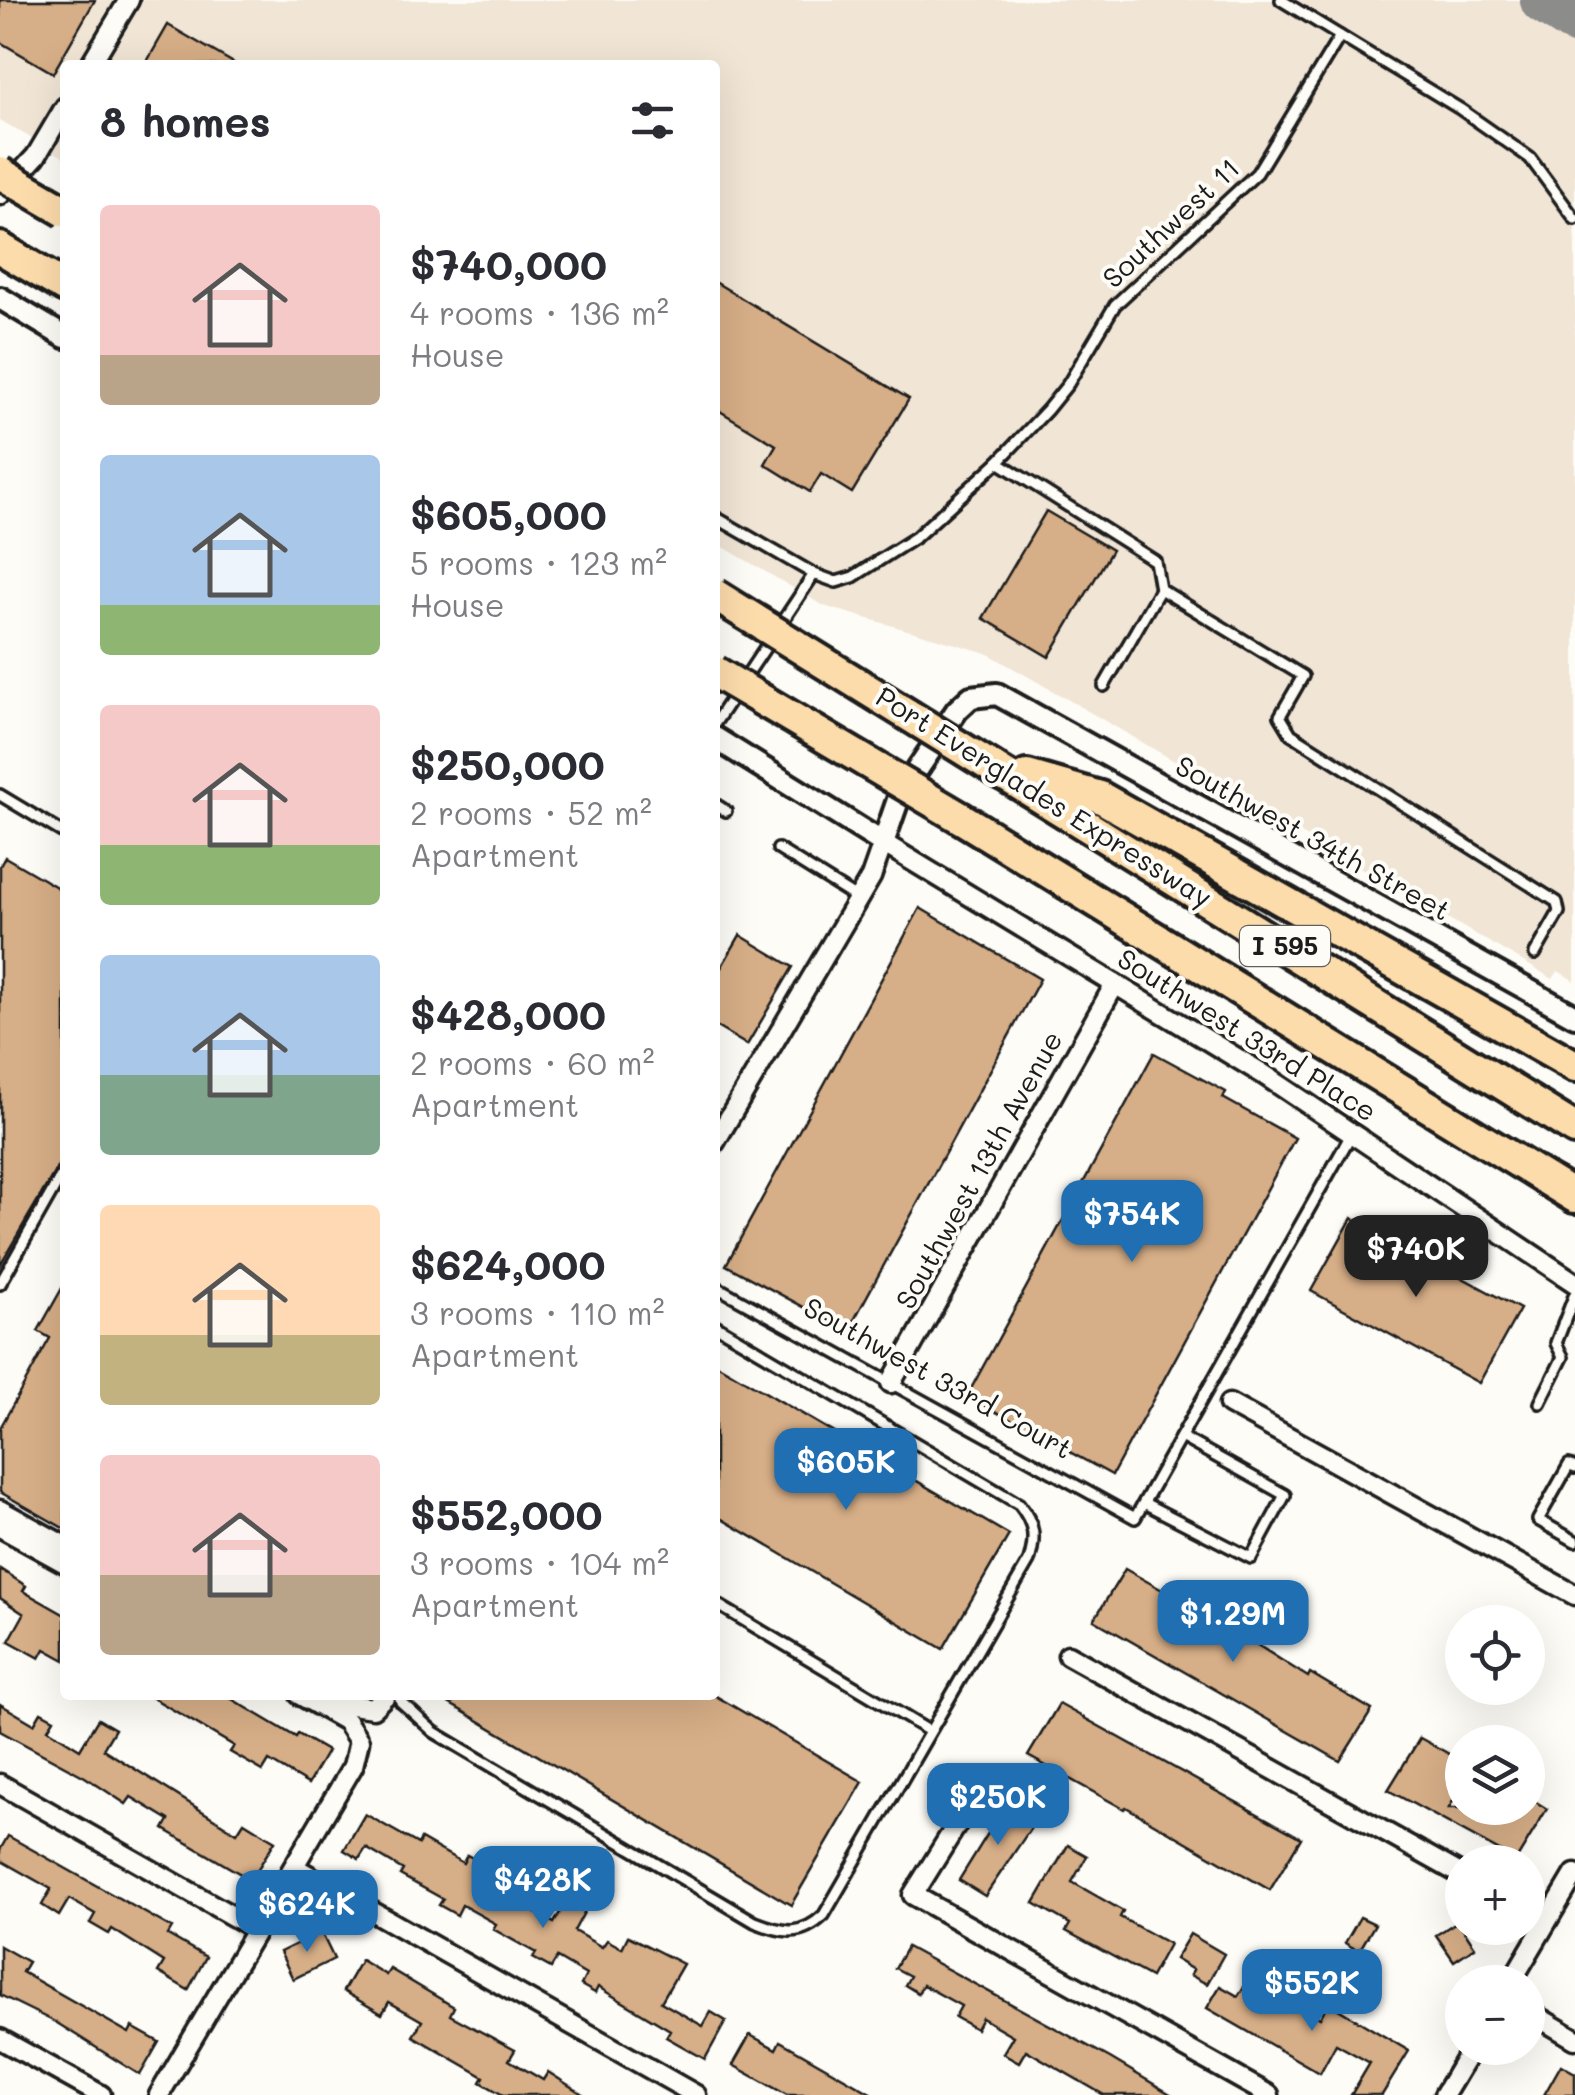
<!DOCTYPE html>
<meta charset="utf-8">
<style>
:root{--surface:#fff;--page:#f2f2f3;--text:#2b2b33;--muted:#7c7c81;--accent:#1f6fb2}
body{margin:0;font-family:Mali,sans-serif;background:var(--page);color:var(--text);height:100vh;display:flex;flex-direction:column;font-size:38px;white-space:nowrap}
*{box-sizing:border-box;margin:0}
p{font-size:32px;color:var(--muted)}
.icon{flex:none;width:55px;height:55px;fill:none;stroke:currentColor;stroke-width:2;stroke-linecap:round;stroke-linejoin:round}
.map{position:relative;flex:1;overflow:hidden}
.sheet{position:absolute;left:60px;top:60px;width:660px;height:1640px;display:flex;flex-direction:column;background:var(--surface);border-radius:10px;box-shadow:0 10px 40px #0002}
.sheet>*{flex:none}
.fabs{position:absolute;left:1445px;top:1605px;display:grid;gap:20px}
.fabs a{display:grid;place-items:center;width:100px;height:100px;border-radius:50%;background:var(--surface);box-shadow:0 10px 40px #0002;font-size:50px}
.price{position:absolute;translate:-50% -85px;padding:0 22px;border-radius:20px;background:var(--accent);color:#fff;font-size:32px;line-height:65px;filter:drop-shadow(0 2px 5px #0008)}
.price::after{content:'';position:absolute;left:50%;top:60px;width:30px;height:22px;margin-left:-15px;background:inherit;clip-path:polygon(0 0,100% 0,50% 100%)}
.price.active{background:#222;color:#fff}
ul{padding:0;list-style:none}
li{display:flex;align-items:center;gap:30px;height:250px;padding:0 40px}
li span{display:grid;place-items:center;flex:none;width:280px;height:200px;border-radius:10px;color:#555}
li>.icon{margin-inline-start:auto}
span .icon{width:120px;height:120px;fill:#fffc;stroke-width:1}
li b{font-size:42px}
h2{display:flex;justify-content:space-between;align-items:center;height:120px;padding:0 40px;font-size:42px}
.map>svg:first-child{display:block}
.built{fill:#f1e5d5}
.lines{fill:none;stroke-linecap:round;stroke-linejoin:round}
.taxiway{stroke:#8c8c8a;stroke-width:50}
.building{fill:#d6ae87;stroke:#1c1c1c;stroke-width:2.5}
.service-casing{stroke:#1c1c1c;stroke-width:16}
.minor-casing{stroke:#1c1c1c;stroke-width:25}
.tertiary-casing{stroke:#1c1c1c;stroke-width:28}
.motorway-casing{stroke:#1c1c1c;stroke-width:38}
.service{stroke:#fdfcf7;stroke-width:9}
.minor{stroke:#fdfcf7;stroke-width:18}
.tertiary{stroke:#fdfcf7;stroke-width:20}
.motorway{stroke:#fddcac;stroke-width:30}
.motorway-bridge-casing{stroke:#1c1c1c;stroke-width:38;stroke-linecap:butt}
.motorway-bridge{stroke:#fddcac;stroke-width:30}
.labels{text-anchor:middle;stroke-width:8;stroke-linejoin:round;paint-order:stroke}
.shield{fill:#fdfcf7;stroke:#605f5e;stroke-width:2.5}
.shield-label{font-size:25px;font-weight:bold;fill:#1c1c1c}
.street-label{font-size:28px;fill:#1c1c1c;stroke:#fdfcf7}
</style>
<div class="map">
<svg width="1575" height="2095" viewBox="0 0 1575 2095">
<rect width="100%" height="100%" fill="#fdfcf7"/>
<filter id="ink" filterUnits="userSpaceOnUse"><feTurbulence type="fractalNoise" baseFrequency=".01" numOctaves="2"/><feDisplacementMap in="SourceGraphic" scale="20" xChannelSelector="R" yChannelSelector="G"/><feConvolveMatrix kernelMatrix="1 2 1 2 8 2 1 2 1" color-interpolation-filters="sRGB"/></filter>
<g filter="url(#ink)">
<path class="built" d="M0 0H1575V981L1558 971 1553 979 987 653 824 606 715 542V65H65V158L0 120Z"/>
<g class="lines">
<path class="taxiway" d="M1545 0 1575 19"/>
</g>
<g class="building">
<path d="M0 0H95L53 73 0 42Z"/>
<path d="M168 25 237 65H145Z"/>
<path d="M715 282 909 399 852 493 821 474 810 492 765 464 776 445 715 408Z"/>
<path d="M1046 511 1112 550 1049 657 983 618Z"/>
<path d="M5 857 65 892V1154L0 1265V866Z"/>
<path d="M920 908 1040 979 848 1331 726 1265Z"/>
<path d="M740 935 793 967 747 1045 715 1026V978Z"/>
<path d="M1154 1053 1226 1092 1223 1098 1295 1138 1112 1475 967 1396Z"/>
<path d="M1352 1218 1520 1309 1479 1383 1311 1291Z"/>
<path d="M65 1283V1529L0 1492V1428L50 1338 38 1331Z"/>
<path d="M715 1363 1009 1535 943 1649 715 1515Z"/>
<path d="M0 1569 26 1586 23 1591 65 1615V1660L45 1649 40 1658 9 1641 24 1614 0 1598Z"/>
<path d="M1125 1569 1237 1632 1308 1677 1310 1673 1372 1710 1340 1761 1094 1620Z"/>
<path d="M148 1695H225L296 1737 298 1734 327 1751 308 1784 269 1761 263 1771 230 1752 234 1746Z"/>
<path d="M435 1695H714L863 1782 791 1905Z"/>
<path d="M0 1704 34 1724 41 1712 54 1719 48 1729 80 1749 98 1719 115 1729 103 1749 237 1833 244 1822 275 1841 251 1880 164 1829 169 1820 131 1797 126 1804 85 1777 0 1731Z"/>
<path d="M1059 1704 1301 1838 1270 1890 1126 1807 1124 1809 1028 1756Z"/>
<path d="M1420 1738 1462 1761V1785L1449 1808H1528V1797L1547 1809 1516 1860 1388 1790Z"/>
<path d="M1008 1801 1037 1819 985 1896 959 1880Z"/>
<path d="M365 1814 418 1844 421 1839 463 1863 467 1855 505 1876 497 1891 554 1923 569 1897 587 1907 574 1931 602 1947 607 1940 622 1948 628 1936 683 1964 661 2002 703 2026 711 2012 726 2021 705 2059 666 2037 670 2030 598 1987 595 1993 581 1985 586 1975 557 1958 551 1968 533 1958 536 1953 493 1929 496 1924 462 1905 457 1915 439 1905 443 1899 400 1875 403 1870 366 1848 359 1859 344 1850Z"/>
<path d="M8 1836 172 1928 168 1935 206 1957 188 1990 158 1972 164 1962 112 1929 109 1934 90 1923 95 1914 69 1899 59 1916 42 1905 51 1889 0 1860V1850Z"/>
<path d="M1068 1845 1087 1856 1072 1882 1123 1911 1120 1917 1169 1944 1151 1977 1066 1931 1070 1924 1034 1903Z"/>
<path d="M1360 1917 1375 1924 1359 1951 1345 1943Z"/>
<path d="M1458 1921 1475 1947 1454 1961 1436 1935Z"/>
<path d="M321 1932 334 1959 293 1979 280 1952Z"/>
<path d="M1190 1934 1224 1954 1207 1984 1190 1975 1193 1970 1175 1959Z"/>
<path d="M0 1946 28 1962 22 1972 129 2033 132 2027 159 2042 140 2075 57 2023 0 1995Z"/>
<path d="M907 1947 1110 2058 1172 2095H1104L1026 2050 1019 2062 1003 2053 1013 2036 982 2018 976 2029 955 2017 961 2006 923 1985 918 1993 905 1985 910 1976 895 1968Z"/>
<path d="M361 1960 386 1975 390 1969 454 2007 450 2015 515 2050 509 2060 543 2080 548 2072 584 2095H503L481 2082 484 2077 413 2036 422 2021 389 2002 382 2014 343 1991Z"/>
<path d="M1247 1982 1289 2007 1292 2002 1320 2018 1328 2003 1409 2051 1382 2095H1351L1370 2063 1336 2044 1320 2073 1207 2008 1220 1986 1238 1996Z"/>
<path d="M750 2035 776 2049 780 2041 874 2095H787L733 2065Z"/>
<path d="M1561 2065 1575 2073V2095H1544Z"/>
</g>
<g class="lines">
<g class="service-casing">
<g id="service">
<path d="M1281 0 1460 109 1530 158 1575 219"/>
<path d="M998 462 1155 561 1160 589 1303 676 1280 716 1291 734 1557 902 1559 912 1535 954"/>
<path d="M715 517 814 574 836 582 853 577 916 537 998 462 1047 410 1068 384 1115 305 1257 173 1340 36"/>
<path d="M1104 686 1160 589"/>
<path d="M715 723 814 574"/>
<path d="M0 795 65 834"/>
<path d="M715 804 726 811"/>
<path d="M778 849 858 899"/>
<path d="M0 1284 65 1169"/>
<path d="M715 1286 1135 1518 1352 1133"/>
<path d="M1540 1403 1563 1357 1556 1343 1575 1294"/>
<path d="M1575 1468 1569 1465 1538 1520 1575 1541"/>
<path d="M1144 1503 1251 1558 1285 1495 1181 1437"/>
<path d="M715 1603 929 1731"/>
<path d="M399 1695 401 1702 434 1732 755 1922C783 1933 801 1937 824 1915L1029 1561C1036 1538 1035 1524 1019 1504L715 1325"/>
</g>
</g>
<g class="minor-casing">
<g id="minor">
<path d="M90 65 129 0"/>
<path d="M0 195 36 156 65 107"/>
<path d="M715 1142 871 877 883 843 1263 1074 1575 1283"/>
<path d="M891 1383 1115 984"/>
<path d="M1229 1404 1575 1595"/>
<path d="M0 1510 65 1546"/>
<path d="M0 1527 65 1563"/>
<path d="M1068 1655 1462 1875"/>
<path d="M334 1695 352 1705 373 1708 386 1695"/>
<path d="M0 1784 257 1930"/>
<path d="M982 1784 913 1895 1269 2095"/>
<path d="M294 1867 696 2095"/>
<path d="M1511 1982 1575 1874"/>
<path d="M1528 2011 1575 2039"/>
<path d="M0 2039 101 2095"/>
<path d="M159 2095 353 1766 359 1741 346 1721 300 1695"/>
<path d="M1444 2095 1472 2048"/>
</g>
</g>
<g class="tertiary-casing">
<g id="tertiary">
<path d="M0 298 65 337"/>
<path d="M715 738 883 843 899 797 957 710 971 697 997 694 1575 1016"/>
</g>
</g>
<g class="motorway-casing">
<g id="motorway">
<path d="M0 248 65 287"/>
<path d="M992 767 1575 1129"/>
<path d="M1027 776 1100 797 1575 1066"/>
<path d="M961 818 1575 1197"/>
</g>
</g>
<use href="#service" class="service"/>
<use href="#minor" class="minor"/>
<use href="#tertiary" class="tertiary"/>
<use href="#motorway" class="motorway"/>
<g class="motorway-bridge-casing">
<g id="motorway-bridge">
<path d="M0 173 65 211"/>
<path d="M715 595 992 767"/>
<path d="M715 672 961 818"/>
</g>
</g>
<use href="#motorway-bridge" class="motorway-bridge"/>
</g>
</g>
<g class="labels">
<rect class="shield" x="1240" y="926" width="90" height="40" rx="8"/>
<g class="shield-label">
<text x="1285" y="955">I 595</text>
</g>
<g class="street-label">
<text transform="translate(1171 223) rotate(-43)" y="10">Southwest 11</text>
<text transform="translate(1044 797) rotate(32)" y="10">Port Everglades Expressway</text>
<text transform="translate(1313 838) rotate(29)" y="10">Southwest 34th Street</text>
<text transform="translate(1247 1035) rotate(32)" y="10">Southwest 33rd Place</text>
<text transform="translate(979 1170) rotate(-61)" y="10">Southwest 13th Avenue</text>
<text transform="translate(938 1378) rotate(29)" y="10">Southwest 33rd Court</text>
</g>
</g>
</svg>
<div class="fabs">
<a><svg class="icon" aria-label="locate" viewBox="0 0 24 24"><circle cx="12" cy="12" r="6"/><path d="M12 2v4M12 18v4M2 12h4M18 12h4"/></svg></a>
<a><svg class="icon" aria-label="layers" viewBox="0 0 24 24"><path d="M12 4l9 5-9 5-9-5zM3 14l9 5 9-5"/></svg></a>
<a>+</a>
<a>−</a>
</div>
<b class="price" style="left:1132px;top:1265px">$754K</b>
<b class="price active" style="left:1416px;top:1300px">$740K</b>
<b class="price" style="left:846px;top:1513px">$605K</b>
<b class="price" style="left:1233px;top:1665px">$1.29M</b>
<b class="price" style="left:998px;top:1848px">$250K</b>
<b class="price" style="left:543px;top:1931px">$428K</b>
<b class="price" style="left:307px;top:1955px">$624K</b>
<b class="price" style="left:1312px;top:2034px">$552K</b>
<section class="sheet">
<h2>8 homes<svg class="icon" aria-label="filters" viewBox="0 0 24 24"><path d="M4 7h16M4 17h16"/><circle cx="9" cy="7" r="2"/><circle cx="15" cy="17" r="2"/></svg></h2>
<ul>
<li><span style="background:linear-gradient(#f6c9c9 75%,#b9a48a 0)"><svg class="icon" aria-label="home" viewBox="0 0 24 24"><path d="M3 11l9-7 9 7M6 9v11h12V9"/></svg></span><div><b>$740,000</b><p>4 rooms · 136 m²</p><p>House</p></div></li>
<li><span style="background:linear-gradient(#a9c7e8 75%,#8fb573 0)"><svg class="icon" aria-label="home" viewBox="0 0 24 24"><path d="M3 11l9-7 9 7M6 9v11h12V9"/></svg></span><div><b>$605,000</b><p>5 rooms · 123 m²</p><p>House</p></div></li>
<li><span style="background:linear-gradient(#f6c9c9 70%,#8fb573 0)"><svg class="icon" aria-label="home" viewBox="0 0 24 24"><path d="M3 11l9-7 9 7M6 9v11h12V9"/></svg></span><div><b>$250,000</b><p>2 rooms · 52 m²</p><p>Apartment</p></div></li>
<li><span style="background:linear-gradient(#a9c7e8 60%,#7fa58c 0)"><svg class="icon" aria-label="home" viewBox="0 0 24 24"><path d="M3 11l9-7 9 7M6 9v11h12V9"/></svg></span><div><b>$428,000</b><p>2 rooms · 60 m²</p><p>Apartment</p></div></li>
<li><span style="background:linear-gradient(#ffd9b3 65%,#c2b280 0)"><svg class="icon" aria-label="home" viewBox="0 0 24 24"><path d="M3 11l9-7 9 7M6 9v11h12V9"/></svg></span><div><b>$624,000</b><p>3 rooms · 110 m²</p><p>Apartment</p></div></li>
<li><span style="background:linear-gradient(#f6c9c9 60%,#b9a48a 0)"><svg class="icon" aria-label="home" viewBox="0 0 24 24"><path d="M3 11l9-7 9 7M6 9v11h12V9"/></svg></span><div><b>$552,000</b><p>3 rooms · 104 m²</p><p>Apartment</p></div></li>
</ul>
</section>
</div>
